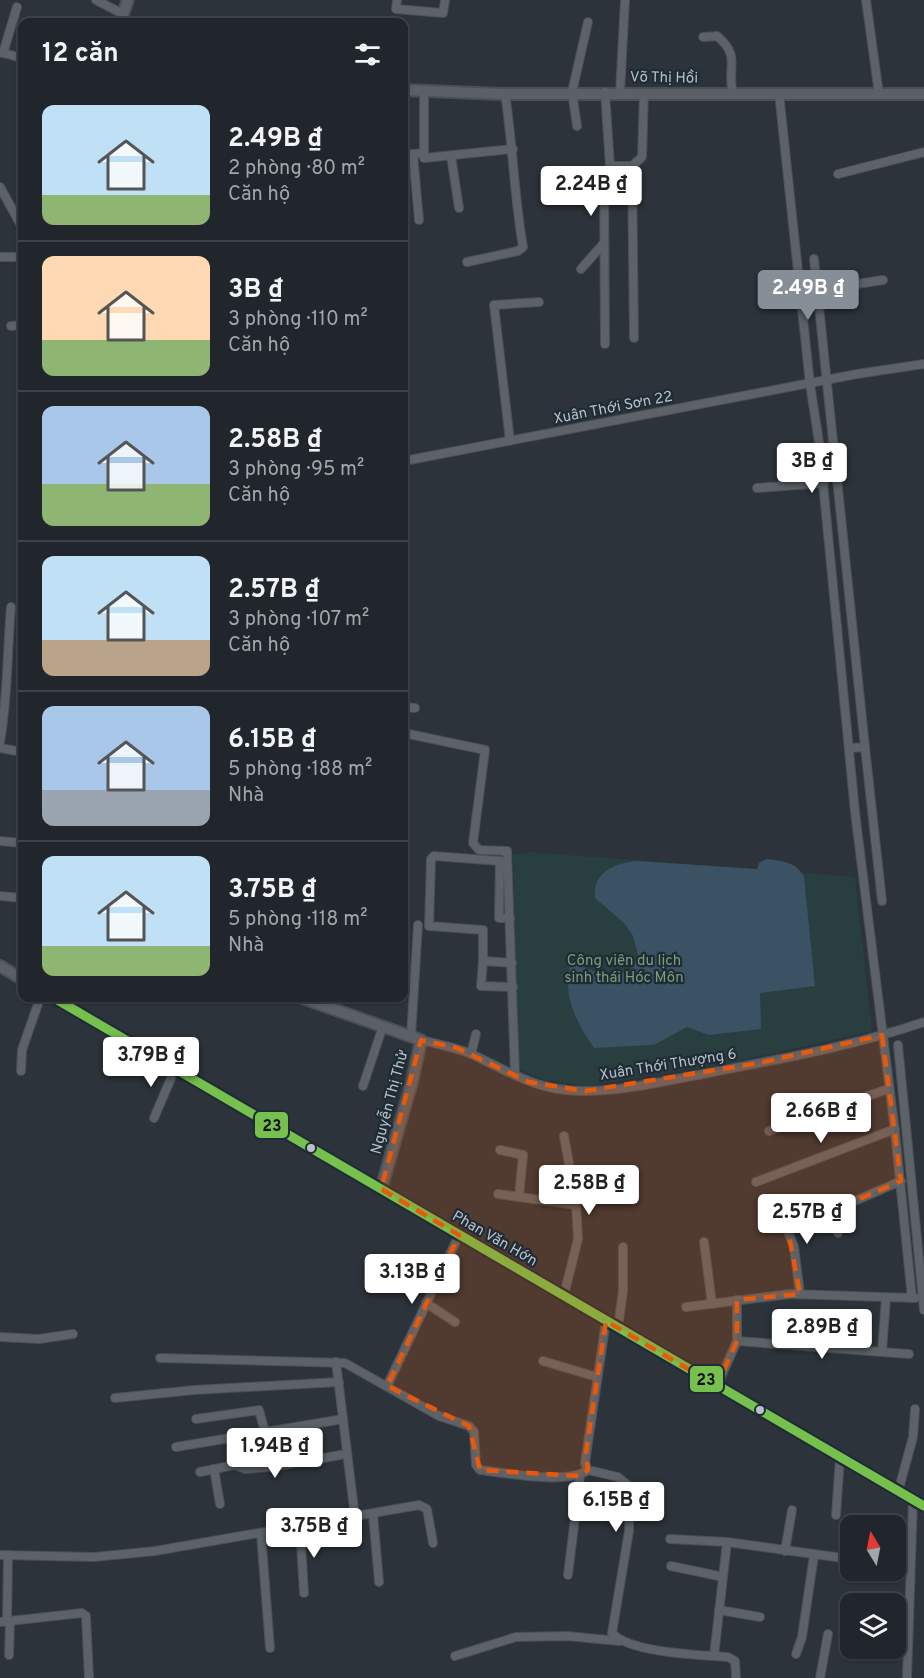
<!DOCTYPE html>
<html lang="vi">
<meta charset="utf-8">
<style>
:root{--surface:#21262c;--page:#292e34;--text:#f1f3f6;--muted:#a2a5a9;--line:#3e4348;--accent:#868f98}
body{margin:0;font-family:Overpass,sans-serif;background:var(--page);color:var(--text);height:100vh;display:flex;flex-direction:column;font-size:22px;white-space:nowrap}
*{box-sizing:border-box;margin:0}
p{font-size:20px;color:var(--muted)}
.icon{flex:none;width:33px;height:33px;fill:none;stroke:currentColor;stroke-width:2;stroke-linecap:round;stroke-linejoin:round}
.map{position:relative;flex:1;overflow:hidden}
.panel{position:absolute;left:18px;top:18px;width:390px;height:984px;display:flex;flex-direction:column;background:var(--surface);border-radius:12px;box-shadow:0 2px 4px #0004,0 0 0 2px var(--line)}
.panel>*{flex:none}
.needle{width:39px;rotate:350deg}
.buttons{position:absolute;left:840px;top:1515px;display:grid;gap:12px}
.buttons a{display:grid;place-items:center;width:66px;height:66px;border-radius:12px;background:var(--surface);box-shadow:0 2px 4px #0004,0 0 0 2px var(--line);font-size:30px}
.price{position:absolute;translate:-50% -51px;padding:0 14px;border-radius:6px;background:#fff;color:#222;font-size:20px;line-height:39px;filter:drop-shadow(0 2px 3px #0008)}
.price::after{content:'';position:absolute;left:50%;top:36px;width:18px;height:14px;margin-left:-9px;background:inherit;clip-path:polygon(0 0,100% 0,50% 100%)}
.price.active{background:var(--accent);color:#fff}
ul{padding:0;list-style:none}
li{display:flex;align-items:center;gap:18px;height:150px;padding:0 24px}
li+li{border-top:2px solid var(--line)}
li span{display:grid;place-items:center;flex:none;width:168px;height:120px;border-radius:12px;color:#555}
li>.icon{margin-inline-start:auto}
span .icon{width:72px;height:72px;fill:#fffc;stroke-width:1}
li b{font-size:26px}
h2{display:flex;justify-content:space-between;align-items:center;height:72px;padding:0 24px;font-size:26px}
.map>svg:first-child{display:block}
.green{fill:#293f3f}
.water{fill:#3b5164}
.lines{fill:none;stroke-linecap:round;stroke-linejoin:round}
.street-casing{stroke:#4a4f54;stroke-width:10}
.secondary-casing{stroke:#4a4f54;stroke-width:14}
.street{stroke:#5c6268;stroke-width:8}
.secondary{stroke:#5a6066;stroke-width:10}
.bus-1-casing{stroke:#1f2b35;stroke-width:14}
.bus-1{stroke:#76c04d;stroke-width:9}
.marked{fill:#e8590c;fill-opacity:0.2;stroke:#e8590c;stroke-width:4.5;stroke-dasharray:12 8;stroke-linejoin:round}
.bus-dot{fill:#b7c1ca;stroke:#1f2b35;stroke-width:2}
.labels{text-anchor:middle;stroke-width:4.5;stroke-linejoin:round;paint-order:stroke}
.street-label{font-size:15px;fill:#b7c1ca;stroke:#1f2b35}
.park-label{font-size:15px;fill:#769f7a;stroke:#1f2b35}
.line-badge{stroke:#1f2b35;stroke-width:2}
.pale-badge-label{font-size:16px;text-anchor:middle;font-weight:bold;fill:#111}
</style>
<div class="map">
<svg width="924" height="1678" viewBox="0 0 924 1678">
<rect width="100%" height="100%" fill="#2c333a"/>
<path class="green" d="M528 852 855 877 872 1031 743 1060 586 1086 542 1079 518 1069 513 855Z"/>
<path class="water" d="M767 859C782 861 797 862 804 877L815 986 760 993 761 1029 709 1035 687 1027 654 1045 594 1048C578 1025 562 996 570 967L577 964C595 973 612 980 631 969L638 955 633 936 625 924 595 898C592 872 615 863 637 861L757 869 759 863Z"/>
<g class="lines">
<g class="street-casing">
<g id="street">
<path d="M96 0 123 14"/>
<path d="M397 0 396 9 443 13 445 0"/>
<path d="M866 0 879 94"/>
<path d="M703 37 717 36C742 57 726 67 733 93"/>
<path d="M0 52 22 58"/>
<path d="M3 53 17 7"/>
<path d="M605 92 610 166 604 173 605 344"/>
<path d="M620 92 625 0"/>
<path d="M424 93V158L513 149"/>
<path d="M779 93 810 384 819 442 855 812 895 1132 912 1298"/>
<path d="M577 126 572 92 588 22"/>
<path d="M413 154 419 220"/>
<path d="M404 155 424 153"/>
<path d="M451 156 459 208"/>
<path d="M610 166H632L634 338"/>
<path d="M632 166 642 157 644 93"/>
<path d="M838 174 924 152"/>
<path d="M0 187 22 227"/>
<path d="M0 257H22"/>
<path d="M814 259 865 747 850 748"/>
<path d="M467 262 518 251 523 247C514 196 513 145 505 94"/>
<path d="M581 269 604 243"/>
<path d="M817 290 883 280"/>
<path d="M11 326 22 325"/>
<path d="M510 441 494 305 539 302"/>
<path d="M404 461 857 374 924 364"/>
<path d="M757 488 824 483"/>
<path d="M404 707 415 708"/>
<path d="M404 733 485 750 473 843 479 850 507 851 515 1074"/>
<path d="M0 742C8 697 7 652 11 607"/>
<path d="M865 747 882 901"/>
<path d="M0 748 22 752"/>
<path d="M0 841 22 843"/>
<path d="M0 896 22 898"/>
<path d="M510 918H499L500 861 434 856 431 859 429 926 483 930V961L512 963"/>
<path d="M483 961 481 986 513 987"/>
<path d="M411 1036 418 925"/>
<path d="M421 1040C437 1044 454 1047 469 1053 498 1066 526 1084 558 1089 603 1096 653 1083 698 1075 773 1060 851 1047 924 1022"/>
<path d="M898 1045 924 1310"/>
<path d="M471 1054 476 1034"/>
<path d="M21 1071 22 1050 40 998"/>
<path d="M363 1086 383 1026"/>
<path d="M154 1118 175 1069"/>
<path d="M769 1131 888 1089"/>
<path d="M564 1136 576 1203 578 1239 564 1295"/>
<path d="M500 1150 523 1155 519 1197"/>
<path d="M756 1182 895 1129"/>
<path d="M498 1194 576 1205"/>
<path d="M778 1206 794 1247 800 1294"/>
<path d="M829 1211 838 1233"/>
<path d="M788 1230 901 1181"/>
<path d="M704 1242 712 1304"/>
<path d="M426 1303 455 1322"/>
<path d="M686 1307 790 1294 915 1298"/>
<path d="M606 1321 585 1463 588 1470 618 1477 630 1487 629 1531 612 1633C630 1653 700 1655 728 1657L735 1661 736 1678"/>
<path d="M618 1327 623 1291V1247"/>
<path d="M0 1337 39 1339 73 1334"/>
<path d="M737 1341 909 1354"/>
<path d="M882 1352 886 1298"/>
<path d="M160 1358 345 1363 439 1416 469 1426 474 1432 476 1465 480 1470C506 1473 567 1485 588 1470"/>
<path d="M543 1361 597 1377"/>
<path d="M336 1362 355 1517"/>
<path d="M387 1386 459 1235"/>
<path d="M717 1386 737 1341V1300"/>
<path d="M115 1398 194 1390 339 1382"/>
<path d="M196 1419 259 1410 265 1432"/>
<path d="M176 1447 343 1419"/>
<path d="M214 1469 220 1504"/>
<path d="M200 1472 234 1465 245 1469 272 1467 346 1454"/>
<path d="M898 1492 913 1437 915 1409"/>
<path d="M373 1514 379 1582"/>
<path d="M836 1515 840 1458"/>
<path d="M300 1528 304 1593"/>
<path d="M261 1534 270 1648"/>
<path d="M670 1539 727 1542 850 1559"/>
<path d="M785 1551 792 1510"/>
<path d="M0 1555 94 1557 155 1551 419 1505 427 1509 433 1543"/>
<path d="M896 1564 910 1565"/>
<path d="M671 1566 723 1577"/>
<path d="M568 1575 580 1476"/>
<path d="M719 1610 760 1617"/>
<path d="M0 1622 82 1613 86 1616 89 1678"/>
<path d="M7 1622 8 1555"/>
<path d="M796 1654 802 1637 814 1555"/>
<path d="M9 1655 10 1622"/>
<path d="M455 1656 516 1637 567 1636 619 1641"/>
<path d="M714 1656 727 1542"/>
<path d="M820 1678 828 1634"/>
<path d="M907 1678 913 1500"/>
</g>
</g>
<g class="secondary-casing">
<g id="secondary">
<path d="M120 22 128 0"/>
<path d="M404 90 501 94H924"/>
<path d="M0 966 22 979"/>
<path d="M54 998 924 1506"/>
<path d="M302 998 421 1040 412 1082 381 1189"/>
</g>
</g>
<use href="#street" class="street"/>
<use href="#secondary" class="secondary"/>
<g class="bus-1-casing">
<path id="bus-1" d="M54 998 924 1506"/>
</g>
<use href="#bus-1" class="bus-1"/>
</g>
<path class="marked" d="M882 1035 901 1181 788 1230 800 1294 737 1300V1341L717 1386 606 1321 586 1453 588 1470 580 1476 480 1470 469 1426 387 1386 459 1235 381 1189 421 1040 457 1048 529 1082 585 1091 759 1063Z"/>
<g class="bus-dot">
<circle cx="311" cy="1148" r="5"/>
<circle cx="760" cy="1410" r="5"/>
</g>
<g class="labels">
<g class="street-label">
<text transform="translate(664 77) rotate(1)" y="5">Võ Thị Hồi</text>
<text transform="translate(613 407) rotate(-11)" y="5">Xuân Thới Sơn 22</text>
<text transform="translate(668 1064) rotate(-9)" y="5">Xuân Thới Thượng 6</text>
<text transform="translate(389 1102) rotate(-75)" y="5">Nguyễn Thị Thử</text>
<text transform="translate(495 1238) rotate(30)" y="5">Phan Văn Hớn</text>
</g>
<g class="park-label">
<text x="624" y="965">Công viên du lịch<tspan x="624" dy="17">sinh thái Hóc Môn</tspan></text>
</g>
</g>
<g class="line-badge">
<rect x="254" y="1111" width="35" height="28" rx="6" fill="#76c04d"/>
<rect x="689" y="1365" width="35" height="28" rx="6" fill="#76c04d"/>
</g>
<g class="pale-badge-label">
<text x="272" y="1131">23</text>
<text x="706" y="1385">23</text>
</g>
</svg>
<div class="buttons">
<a><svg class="needle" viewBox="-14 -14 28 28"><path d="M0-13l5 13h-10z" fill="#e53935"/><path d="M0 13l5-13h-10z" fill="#a2a5a9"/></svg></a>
<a><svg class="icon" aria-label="layers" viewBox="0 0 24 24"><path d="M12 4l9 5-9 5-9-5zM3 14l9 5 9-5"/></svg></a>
</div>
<b class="price" style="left:591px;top:217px">2.24B ₫</b>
<b class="price active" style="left:808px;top:321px">2.49B ₫</b>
<b class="price" style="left:812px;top:494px">3B ₫</b>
<b class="price" style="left:151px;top:1088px">3.79B ₫</b>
<b class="price" style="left:821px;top:1144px">2.66B ₫</b>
<b class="price" style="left:589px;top:1216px">2.58B ₫</b>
<b class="price" style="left:807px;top:1245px">2.57B ₫</b>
<b class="price" style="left:412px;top:1305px">3.13B ₫</b>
<b class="price" style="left:822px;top:1360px">2.89B ₫</b>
<b class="price" style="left:275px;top:1479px">1.94B ₫</b>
<b class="price" style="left:616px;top:1533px">6.15B ₫</b>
<b class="price" style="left:314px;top:1559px">3.75B ₫</b>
<section class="panel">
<h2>12 căn<svg class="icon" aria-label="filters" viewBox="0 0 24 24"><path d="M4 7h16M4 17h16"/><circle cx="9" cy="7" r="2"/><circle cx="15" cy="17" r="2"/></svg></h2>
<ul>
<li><span style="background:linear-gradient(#bfe0f5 75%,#8fb573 0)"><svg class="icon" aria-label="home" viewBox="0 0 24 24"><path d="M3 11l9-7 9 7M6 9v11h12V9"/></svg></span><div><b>2.49B ₫</b><p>2 phòng · 80 m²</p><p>Căn hộ</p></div></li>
<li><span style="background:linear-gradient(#ffd9b3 70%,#8fb573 0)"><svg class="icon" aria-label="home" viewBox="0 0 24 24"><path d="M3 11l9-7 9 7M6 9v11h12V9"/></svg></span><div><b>3B ₫</b><p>3 phòng · 110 m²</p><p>Căn hộ</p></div></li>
<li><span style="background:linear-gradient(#a9c7e8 65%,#8fb573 0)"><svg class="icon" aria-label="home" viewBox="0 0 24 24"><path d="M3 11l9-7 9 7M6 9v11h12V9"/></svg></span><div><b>2.58B ₫</b><p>3 phòng · 95 m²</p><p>Căn hộ</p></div></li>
<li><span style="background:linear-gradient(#bfe0f5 70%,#b9a48a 0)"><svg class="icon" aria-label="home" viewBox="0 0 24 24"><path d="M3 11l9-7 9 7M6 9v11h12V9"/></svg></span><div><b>2.57B ₫</b><p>3 phòng · 107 m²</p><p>Căn hộ</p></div></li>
<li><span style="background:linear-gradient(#a9c7e8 70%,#9aa5b1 0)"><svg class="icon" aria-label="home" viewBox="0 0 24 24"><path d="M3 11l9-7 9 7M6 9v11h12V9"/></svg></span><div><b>6.15B ₫</b><p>5 phòng · 188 m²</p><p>Nhà</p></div></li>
<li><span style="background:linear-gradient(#bfe0f5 75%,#8fb573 0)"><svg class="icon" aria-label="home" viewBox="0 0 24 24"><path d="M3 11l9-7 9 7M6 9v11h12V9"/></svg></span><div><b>3.75B ₫</b><p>5 phòng · 118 m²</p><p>Nhà</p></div></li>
</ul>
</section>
</div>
